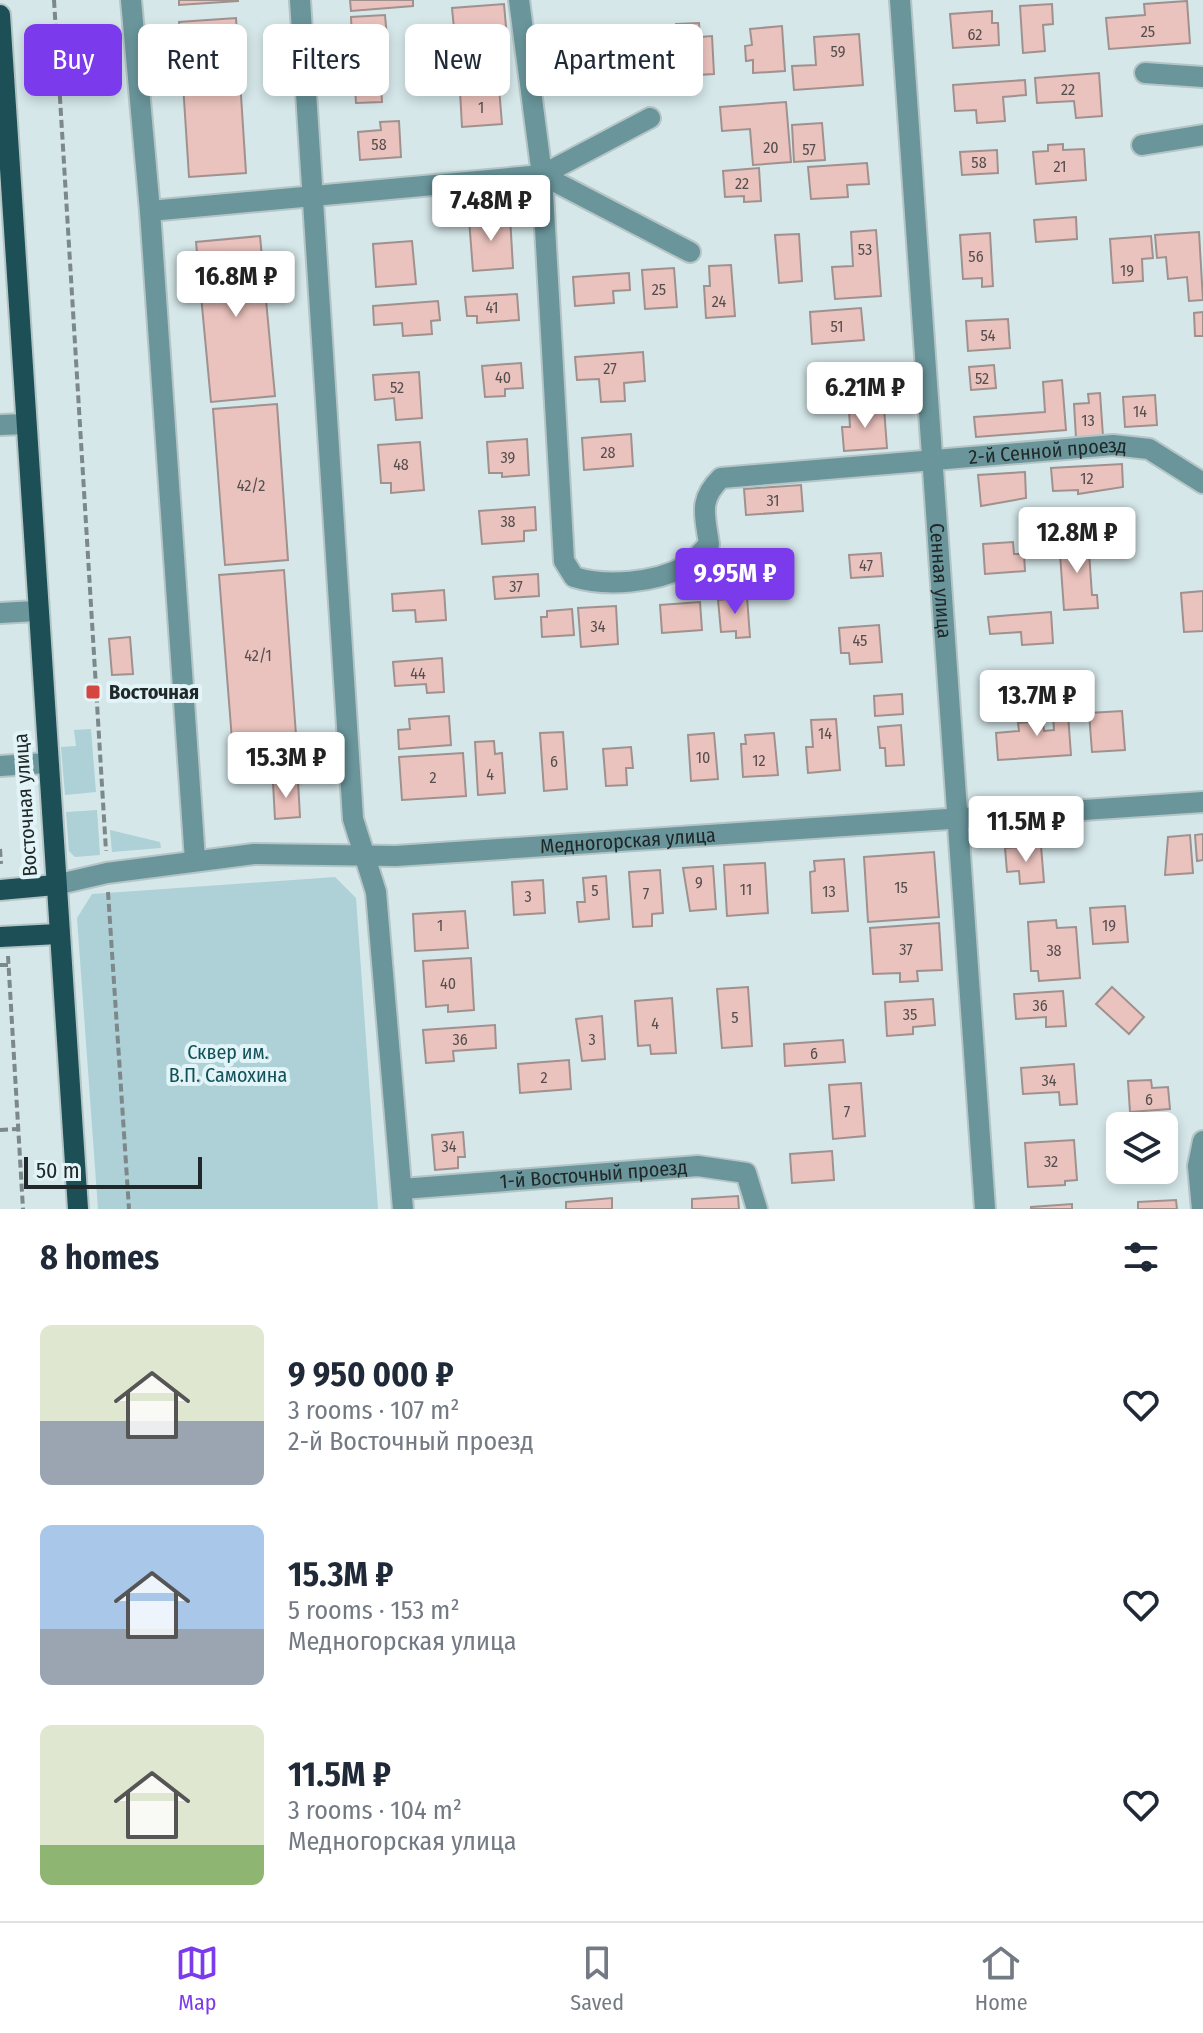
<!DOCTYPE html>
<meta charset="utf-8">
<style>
:root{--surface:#fff;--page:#f2f2f3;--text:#1f2937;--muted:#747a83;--line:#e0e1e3;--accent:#7c3aed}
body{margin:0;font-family:"Fira Sans Condensed",sans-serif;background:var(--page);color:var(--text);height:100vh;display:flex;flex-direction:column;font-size:30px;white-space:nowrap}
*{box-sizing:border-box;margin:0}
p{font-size:26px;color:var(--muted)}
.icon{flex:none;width:44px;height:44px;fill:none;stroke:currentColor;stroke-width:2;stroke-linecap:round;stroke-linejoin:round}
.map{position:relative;height:1209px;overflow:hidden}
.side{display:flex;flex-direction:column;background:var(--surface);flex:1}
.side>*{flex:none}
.guide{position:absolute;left:24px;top:24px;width:800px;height:72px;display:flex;gap:16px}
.controls{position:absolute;left:1106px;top:1112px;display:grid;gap:16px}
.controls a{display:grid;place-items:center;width:72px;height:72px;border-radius:12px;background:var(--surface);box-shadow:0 4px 12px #0003;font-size:40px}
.scale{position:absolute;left:24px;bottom:20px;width:178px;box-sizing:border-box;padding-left:8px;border:4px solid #212829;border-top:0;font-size:22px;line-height:28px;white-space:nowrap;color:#212829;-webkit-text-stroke:6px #e2f4f7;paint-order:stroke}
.price{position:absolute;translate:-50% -68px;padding:0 18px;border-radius:8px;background:#fff;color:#222;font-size:26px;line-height:52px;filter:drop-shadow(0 2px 4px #0008)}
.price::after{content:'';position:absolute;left:50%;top:48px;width:24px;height:18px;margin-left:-12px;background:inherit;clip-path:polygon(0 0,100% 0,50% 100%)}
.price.selected{background:var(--accent);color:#fff}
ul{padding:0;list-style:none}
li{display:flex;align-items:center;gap:24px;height:200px;padding:0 40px}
li span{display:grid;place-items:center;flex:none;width:224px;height:160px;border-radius:12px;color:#555}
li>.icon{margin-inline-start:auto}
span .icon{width:96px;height:96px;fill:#fffc;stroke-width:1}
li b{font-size:34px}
h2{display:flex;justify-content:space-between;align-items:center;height:96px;padding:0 40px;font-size:34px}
.tag{padding:0 28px;border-radius:12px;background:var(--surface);box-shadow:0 4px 12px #0003;font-size:28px;line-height:72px}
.tag.selected{background:var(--accent);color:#fff}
.tabs{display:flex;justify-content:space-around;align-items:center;height:112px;border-top:2px solid var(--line);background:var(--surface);font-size:22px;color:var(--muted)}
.tabs a{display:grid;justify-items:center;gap:4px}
.tabs .selected{color:var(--accent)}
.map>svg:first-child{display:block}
.green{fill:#add1d7}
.building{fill:#ebc3be;stroke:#a0918f;stroke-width:2}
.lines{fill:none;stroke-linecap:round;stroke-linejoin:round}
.minor-casing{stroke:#b5c5c6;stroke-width:24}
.major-casing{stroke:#b5c5c6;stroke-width:24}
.path{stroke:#7c888a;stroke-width:4;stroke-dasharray:8 4;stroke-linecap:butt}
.minor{stroke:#69959b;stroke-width:20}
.major{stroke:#1c4f56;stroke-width:20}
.poi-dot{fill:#d4463f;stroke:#e2f4f7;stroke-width:3}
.labels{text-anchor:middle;stroke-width:8;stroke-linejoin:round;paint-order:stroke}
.number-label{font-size:16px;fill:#544f4e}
.street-label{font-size:20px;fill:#212829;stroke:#e2f4f7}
.poi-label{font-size:20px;font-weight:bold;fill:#212829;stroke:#e2f4f7;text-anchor:start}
.park-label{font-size:20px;fill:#115058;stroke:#e2f4f7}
</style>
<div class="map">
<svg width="1203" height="1209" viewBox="0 0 1203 1209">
<rect width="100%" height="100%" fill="#d5e7e9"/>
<g class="green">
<path d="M91 729 96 792 65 795 61 747 76 746 74 730Z"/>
<path d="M97 810 100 855 75 857 69 851 66 812Z"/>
<path d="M110 830 160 842 161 848 112 852Z"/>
<path d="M335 877 356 898 378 1209H98L77 918 92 894Z"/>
</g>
<g class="building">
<path d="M179 0H238V1L179 5Z"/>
<path d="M350 0H413V6L351 11Z"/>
<path d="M1187 1 1190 43 1109 49 1106 18 1145 15 1144 4Z"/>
<path d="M504 4 506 27 485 29 486 37 455 39 452 8Z"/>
<path d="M1052 4 1053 24 1043 25 1045 51 1023 53 1020 6Z"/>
<path d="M992 11V23H998L999 45 953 48 950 14Z"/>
<path d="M385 15 388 49 364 51 363 39 352 40 351 17Z"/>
<path d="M236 18 246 173 189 177 179 22Z"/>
<path d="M699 23 700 37 712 36 714 74 680 76 676 24Z"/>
<path d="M782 26 785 71 753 73V60L746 61 745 46 752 45 750 29Z"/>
<path d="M859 34 863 85 794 90 792 66 816 65 814 37Z"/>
<path d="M597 41 600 80 559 83 556 43Z"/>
<path d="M380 70 382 102 356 103 354 72Z"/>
<path d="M1099 73 1102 116 1076 118 1074 101 1037 103 1035 78Z"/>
<path d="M1025 80 1026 95 1003 97 1005 121 977 123 976 110 955 111 953 85Z"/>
<path d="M499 88 502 124 462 127 460 91Z"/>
<path d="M786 102 791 162 753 165 750 129 722 131 720 107Z"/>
<path d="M399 121 401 157 360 160 358 132 381 130 380 122Z"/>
<path d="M822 123 825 160 794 162 792 125Z"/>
<path d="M1063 144V150L1084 149 1086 180 1036 184 1033 152 1048 151V145Z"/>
<path d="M997 150 998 173 962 175 960 152Z"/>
<path d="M867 163 869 184 847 185 848 197 811 199 808 167Z"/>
<path d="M759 168 761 201 744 202V196L725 197 723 171Z"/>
<path d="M510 216 513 268 473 271 469 219Z"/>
<path d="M1076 217 1077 239 1036 242 1034 220Z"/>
<path d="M876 230 881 296 835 299 832 267 853 266 851 232Z"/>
<path d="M1199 232 1203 300 1189 301 1187 277 1168 279 1166 257 1157 258 1155 235Z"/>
<path d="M990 233 993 286 982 287V278L963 279 960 235Z"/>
<path d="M799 234 802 281 779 283 775 235Z"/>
<path d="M260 236 275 396 211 402 196 242Z"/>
<path d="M1151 236 1153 258 1142 259 1143 281 1113 283 1110 239Z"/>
<path d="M412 241 416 284 376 287 373 244Z"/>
<path d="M731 265 735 316 706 318 704 286H710L709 266Z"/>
<path d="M674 268 677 307 645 309 642 270Z"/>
<path d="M629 273 630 290 613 291 614 303 575 306 573 277Z"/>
<path d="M517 294 519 320 477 323V316H467L465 297Z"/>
<path d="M438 301 440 320 431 321 432 334 403 336 402 323 374 325 373 306Z"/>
<path d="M861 308 864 340 812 344 810 312Z"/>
<path d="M1203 312V336H1195L1194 313Z"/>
<path d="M1008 319 1010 348 968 351 966 321Z"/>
<path d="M643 352 645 381 624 383 625 401 601 402 599 379 577 380 575 357Z"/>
<path d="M521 363 523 388 505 389V396L485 397 482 366Z"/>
<path d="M994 365 996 388 971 390 969 367Z"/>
<path d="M419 372 422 418 396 420 394 398 375 400 373 375Z"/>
<path d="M1062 380 1066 430 976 437 974 417 1045 412 1043 382Z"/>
<path d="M1100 393 1103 436 1076 438 1074 404 1089 403 1088 394Z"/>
<path d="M1155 395 1157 425 1125 427 1123 397Z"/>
<path d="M277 404 288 560 225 565 213 409Z"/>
<path d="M884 408 887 448 844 451 842 427H850L849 410Z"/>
<path d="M631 434 633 466 584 470 582 438Z"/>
<path d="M527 439 529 475 502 477V473H489L487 442Z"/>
<path d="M420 442 424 490 391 493V483H381L378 445Z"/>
<path d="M1122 464 1123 487 1078 494V490L1053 491 1051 468Z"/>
<path d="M1025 472 1026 498 981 506 978 475Z"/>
<path d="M801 485 803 511 746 515 744 489Z"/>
<path d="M535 507 536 530 524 531V541L482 544 479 511Z"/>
<path d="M1088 538 1092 595H1097L1098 608 1064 610 1059 540Z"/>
<path d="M1013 542 1014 554H1024L1025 571 985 574 983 544Z"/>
<path d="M881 553 883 576 851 578 849 555Z"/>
<path d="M284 570 296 735 232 740 219 575Z"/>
<path d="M538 574 539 596 495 599 493 577Z"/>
<path d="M444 590 446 620 416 622 415 610 393 611 392 594Z"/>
<path d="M1203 591V631L1184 632 1181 593Z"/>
<path d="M747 597 750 637 736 638V631L721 632 718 600Z"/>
<path d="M700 602 702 630 662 633 660 605Z"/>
<path d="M616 606 618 644 581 647 578 608Z"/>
<path d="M572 609 574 635 542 637 541 617H547V611Z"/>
<path d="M1051 612 1053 643 1022 645 1021 632 990 634 988 617Z"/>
<path d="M879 625 882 662 850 664 849 653H841L839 628Z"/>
<path d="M130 637 133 674 112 675 109 639Z"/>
<path d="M442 658 444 692 427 693 426 684 395 686 393 662Z"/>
<path d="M902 694 903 714 875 716 874 696Z"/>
<path d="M1067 701 1071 755 998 760 996 733 1019 731 1018 723 1043 721 1044 731 1054 730 1052 702Z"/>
<path d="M1122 711 1125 750 1092 752 1089 713Z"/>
<path d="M449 716 451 745 399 749 398 730 410 729 409 719Z"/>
<path d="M836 719 840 770 808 773 806 747H813L811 720Z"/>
<path d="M901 725 904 765 886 766 885 748H880L878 727Z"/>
<path d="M563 732 567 789 544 791 540 733Z"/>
<path d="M714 733 718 779 691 781 688 735Z"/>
<path d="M774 733 778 775 743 777 741 744H746L745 735Z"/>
<path d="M494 741 495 754 502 753 505 793 478 795 475 742Z"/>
<path d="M631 747 633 768H626L627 785 606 786 603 749Z"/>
<path d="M463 753 466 796 402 800 399 757Z"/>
<path d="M298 781 300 817 275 819 273 783Z"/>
<path d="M1203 834V860L1197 861 1195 835Z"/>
<path d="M1190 835 1193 873 1165 875 1168 837Z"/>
<path d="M1041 846 1044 882 1020 884 1019 871 1007 872 1005 848Z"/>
<path d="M934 852 939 917 868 922 864 857Z"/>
<path d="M844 859 848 911 812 913 810 872 815 871 814 861Z"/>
<path d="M765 863 768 913 727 916 724 865Z"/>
<path d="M713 866 716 909 690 911 683 868Z"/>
<path d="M660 870 663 913 652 914V926L633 927 629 872Z"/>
<path d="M606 876 609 919 579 922 577 902H585L583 878Z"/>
<path d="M543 880 545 913 514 915 512 882Z"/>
<path d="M1125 906 1128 942 1093 944 1090 908Z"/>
<path d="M465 911 468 948 415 951 413 914Z"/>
<path d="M1056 920 1057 928 1076 927 1080 978 1039 981 1038 971H1031L1028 922Z"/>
<path d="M939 923 942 970 917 971 918 981 900 982V973L873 974 870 928Z"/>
<path d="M471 958 474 1010 448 1012V1005L426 1007 423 961Z"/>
<path d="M748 987 752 1046 722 1048 717 989Z"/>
<path d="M1112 987 1144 1017 1129 1034 1096 1004Z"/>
<path d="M1063 991 1066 1026 1046 1027V1017L1016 1019 1014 994Z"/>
<path d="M672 998 676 1053 651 1054 650 1045 638 1046 635 1001Z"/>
<path d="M933 999 935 1025 913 1027V1034L887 1036 885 1002Z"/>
<path d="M602 1016 605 1059 582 1061 576 1019Z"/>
<path d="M495 1025 496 1048 453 1051 454 1061 426 1063 423 1030Z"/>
<path d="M843 1040 845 1062 785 1066 784 1044Z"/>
<path d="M569 1060 571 1089 520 1093 518 1064Z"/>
<path d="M1074 1064 1077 1104 1060 1105 1059 1092 1023 1094 1021 1068Z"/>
<path d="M1151 1080 1152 1088 1168 1087 1170 1109 1130 1112 1128 1081Z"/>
<path d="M861 1083 865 1136 833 1139 829 1085Z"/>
<path d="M463 1132 465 1157H458V1168L435 1170 432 1135Z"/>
<path d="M1074 1140 1077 1180 1065 1181V1185L1028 1187 1025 1143Z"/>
<path d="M1172 1141 1174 1162H1164V1142Z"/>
<path d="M832 1151 834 1180 792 1183 790 1154Z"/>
<path d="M738 1196 739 1209H692V1199Z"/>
<path d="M612 1198V1209H566V1202Z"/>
<path d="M1176 1200 1177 1209H1138V1202Z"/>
<path d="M1072 1204V1209H1031V1207Z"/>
</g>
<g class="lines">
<g class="minor-casing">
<g id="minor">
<path d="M131 0 150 211 195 860"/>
<path d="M300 0 353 819 376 892 403 1209"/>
<path id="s1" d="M519 0 542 175 564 561 574 577C606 587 655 583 686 566 694 562 702 551 709 544 705 515 698 500 721 478L1113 445 1149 449 1203 483"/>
<path id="s2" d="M900 0 985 1209"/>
<path d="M1145 73 1203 77"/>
<path d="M1142 145 1203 135"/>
<path d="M542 175 690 252"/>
<path d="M150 211 542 175 650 118"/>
<path d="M0 425 26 424"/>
<path d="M0 613 36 611"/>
<path d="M0 766 47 763"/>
<path id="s3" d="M55 885 107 873 254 854 396 856 1203 802"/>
<path id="s4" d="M402 1189 698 1166 746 1173 757 1209"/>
<path d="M1202 1209 1198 1166 1203 1141"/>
</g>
</g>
<g class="major-casing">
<g id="major">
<path d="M0 15 78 1209"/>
<path d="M0 890 55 885"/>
<path d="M0 937 58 934"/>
</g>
</g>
<g class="path">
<path d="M54 0 106 851"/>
<path d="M0 849 1 864"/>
<path d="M108 892 129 1209"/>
<path d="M8 956 23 1209"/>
<path d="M0 965H8"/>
<path d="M0 1130 19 1129"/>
</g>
<use href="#minor" class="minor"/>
<use href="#major" class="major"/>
</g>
<rect class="poi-dot" x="85" y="684" width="16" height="16" rx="4"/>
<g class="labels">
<g class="number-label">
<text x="1148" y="37">25</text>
<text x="975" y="40">62</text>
<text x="838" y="57">59</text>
<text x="1068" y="95">22</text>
<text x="481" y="113">1</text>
<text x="379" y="150">58</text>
<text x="771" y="153">20</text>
<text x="809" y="155">57</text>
<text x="979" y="168">58</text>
<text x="1060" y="172">21</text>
<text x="742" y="189">22</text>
<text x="865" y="255">53</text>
<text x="976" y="262">56</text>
<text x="1127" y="276">19</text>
<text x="659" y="295">25</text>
<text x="719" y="307">24</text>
<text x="492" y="313">41</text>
<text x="837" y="332">51</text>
<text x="988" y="341">54</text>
<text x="610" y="374">27</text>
<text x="503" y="383">40</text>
<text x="982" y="384">52</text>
<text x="397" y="393">52</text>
<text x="1140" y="417">14</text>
<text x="1088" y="426">13</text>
<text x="608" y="458">28</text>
<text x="508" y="463">39</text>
<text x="401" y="470">48</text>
<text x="1087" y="484">12</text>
<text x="251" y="491">42/2</text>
<text x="773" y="506">31</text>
<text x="508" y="527">38</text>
<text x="866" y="571">47</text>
<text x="516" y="592">37</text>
<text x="598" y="632">34</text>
<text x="860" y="646">45</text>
<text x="258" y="661">42/1</text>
<text x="418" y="679">44</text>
<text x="825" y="739">14</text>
<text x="703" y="763">10</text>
<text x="759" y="766">12</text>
<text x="554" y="767">6</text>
<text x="490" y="780">4</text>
<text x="433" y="783">2</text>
<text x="699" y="888">9</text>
<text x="901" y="893">15</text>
<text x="746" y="895">11</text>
<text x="595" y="896">5</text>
<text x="829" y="897">13</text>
<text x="646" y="899">7</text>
<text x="528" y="902">3</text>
<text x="440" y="931">1</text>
<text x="1109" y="931">19</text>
<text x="906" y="955">37</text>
<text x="1054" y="956">38</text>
<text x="448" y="989">40</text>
<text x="1040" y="1011">36</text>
<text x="910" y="1020">35</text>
<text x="735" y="1023">5</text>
<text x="655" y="1029">4</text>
<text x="460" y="1045">36</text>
<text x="592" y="1045">3</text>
<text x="814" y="1059">6</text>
<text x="544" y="1083">2</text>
<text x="1049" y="1086">34</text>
<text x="1149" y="1105">6</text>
<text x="847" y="1117">7</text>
<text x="449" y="1152">34</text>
<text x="1051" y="1167">32</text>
</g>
<g class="street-label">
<text dy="7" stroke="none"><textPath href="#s1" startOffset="1128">2-й Сенной проезд</textPath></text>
<text dy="7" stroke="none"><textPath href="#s2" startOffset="582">Сенная улица</textPath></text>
<text transform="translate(25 805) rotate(-94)" y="7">Восточная улица</text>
<text dy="7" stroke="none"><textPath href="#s3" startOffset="576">Медногорская улица</textPath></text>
<text dy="7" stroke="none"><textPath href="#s4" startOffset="192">1-й Восточный проезд</textPath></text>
</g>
<g class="poi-label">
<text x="109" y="699">Восточная</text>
</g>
<g class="park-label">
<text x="228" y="1059">Сквер им.<tspan x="228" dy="23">В.П. Самохина</tspan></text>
</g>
</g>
</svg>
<div class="controls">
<a><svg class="icon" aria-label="layers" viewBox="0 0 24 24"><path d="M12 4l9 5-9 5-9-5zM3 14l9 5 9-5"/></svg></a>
</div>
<div class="scale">50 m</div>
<b class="price" style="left:491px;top:243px">7.48M ₽</b>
<b class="price" style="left:236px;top:319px">16.8M ₽</b>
<b class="price" style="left:865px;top:430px">6.21M ₽</b>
<b class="price" style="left:1077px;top:575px">12.8M ₽</b>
<b class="price selected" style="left:735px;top:616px">9.95M ₽</b>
<b class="price" style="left:1037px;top:738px">13.7M ₽</b>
<b class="price" style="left:286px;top:800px">15.3M ₽</b>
<b class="price" style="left:1026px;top:864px">11.5M ₽</b>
<div class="guide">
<a class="tag selected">Buy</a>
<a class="tag">Rent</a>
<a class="tag">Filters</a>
<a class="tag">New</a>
<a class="tag">Apartment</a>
</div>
</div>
<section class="side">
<h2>8 homes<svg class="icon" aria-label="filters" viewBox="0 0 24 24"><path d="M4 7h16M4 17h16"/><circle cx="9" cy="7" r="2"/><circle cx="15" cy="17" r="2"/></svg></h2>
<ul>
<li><span style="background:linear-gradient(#dfe7d0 60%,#9aa5b1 0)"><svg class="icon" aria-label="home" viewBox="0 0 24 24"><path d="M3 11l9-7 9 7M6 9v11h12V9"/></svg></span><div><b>9 950 000 ₽</b><p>3 rooms · 107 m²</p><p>2-й Восточный проезд</p></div><svg class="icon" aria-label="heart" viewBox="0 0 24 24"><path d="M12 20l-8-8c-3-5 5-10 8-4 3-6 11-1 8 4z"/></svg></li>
<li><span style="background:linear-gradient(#a9c7e8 65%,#9aa5b1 0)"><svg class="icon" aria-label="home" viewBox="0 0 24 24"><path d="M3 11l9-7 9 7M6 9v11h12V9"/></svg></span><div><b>15.3M ₽</b><p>5 rooms · 153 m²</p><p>Медногорская улица</p></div><svg class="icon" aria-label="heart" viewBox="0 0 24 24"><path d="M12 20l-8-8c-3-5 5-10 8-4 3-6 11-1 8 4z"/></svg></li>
<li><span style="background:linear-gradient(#dfe7d0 75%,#8fb573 0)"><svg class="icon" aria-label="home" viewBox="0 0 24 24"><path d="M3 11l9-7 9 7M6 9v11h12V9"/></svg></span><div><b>11.5M ₽</b><p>3 rooms · 104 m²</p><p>Медногорская улица</p></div><svg class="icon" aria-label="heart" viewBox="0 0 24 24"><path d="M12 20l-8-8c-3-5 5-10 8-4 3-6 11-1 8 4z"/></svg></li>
</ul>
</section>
<nav class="tabs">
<a class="selected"><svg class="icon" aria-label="map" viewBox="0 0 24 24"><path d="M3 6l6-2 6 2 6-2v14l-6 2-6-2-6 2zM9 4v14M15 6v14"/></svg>Map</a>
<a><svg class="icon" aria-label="saved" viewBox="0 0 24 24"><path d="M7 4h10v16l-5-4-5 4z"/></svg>Saved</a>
<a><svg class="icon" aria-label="home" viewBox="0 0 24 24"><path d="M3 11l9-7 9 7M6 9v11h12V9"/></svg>Home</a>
</nav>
